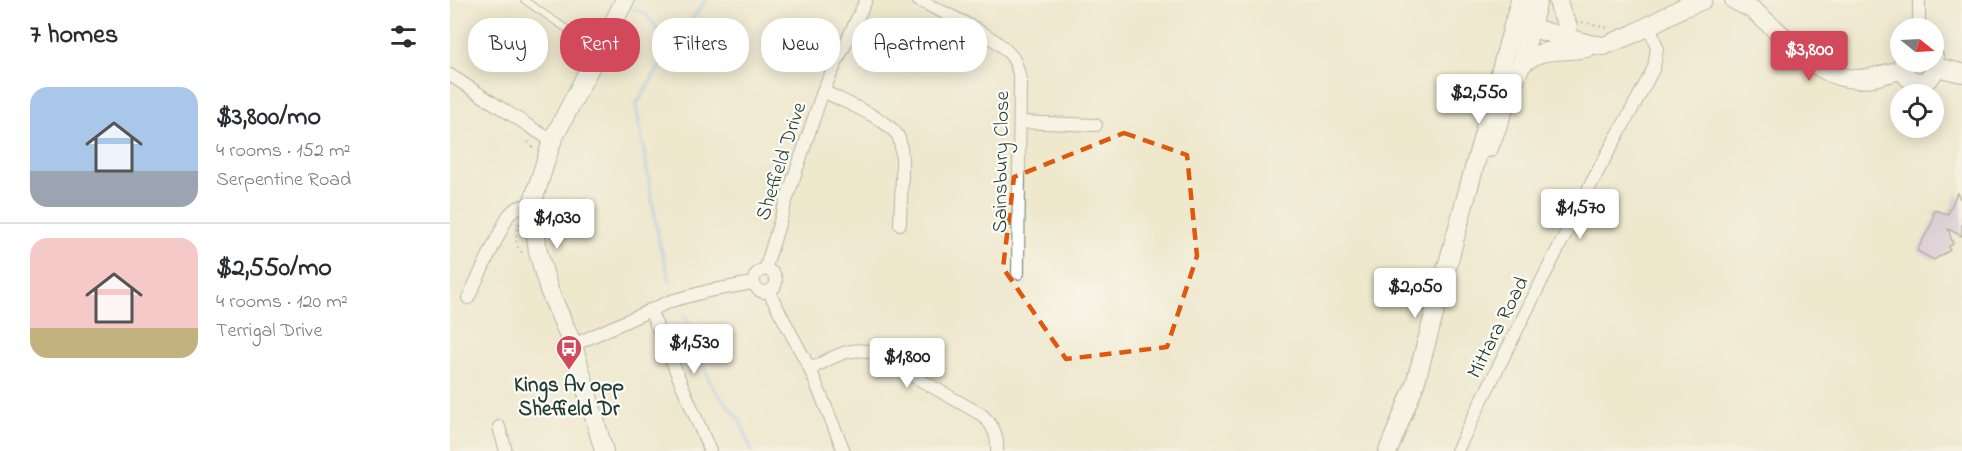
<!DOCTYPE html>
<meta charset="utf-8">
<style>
:root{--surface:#fff;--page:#f2f2f3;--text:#2b2b33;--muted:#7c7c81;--line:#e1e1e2;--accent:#d1495b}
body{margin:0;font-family:"Indie Flower",sans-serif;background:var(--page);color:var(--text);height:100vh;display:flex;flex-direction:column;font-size:22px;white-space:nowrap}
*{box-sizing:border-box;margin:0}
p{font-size:20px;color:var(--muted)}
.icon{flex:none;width:33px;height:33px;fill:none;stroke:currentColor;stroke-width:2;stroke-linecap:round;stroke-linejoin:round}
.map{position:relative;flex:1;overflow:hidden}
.drawer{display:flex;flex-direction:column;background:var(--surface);width:450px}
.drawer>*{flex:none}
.hud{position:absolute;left:18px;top:18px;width:570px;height:54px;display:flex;gap:12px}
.needle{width:39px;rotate:108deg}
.tools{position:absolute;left:1440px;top:18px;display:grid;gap:12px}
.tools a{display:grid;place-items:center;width:54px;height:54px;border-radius:50%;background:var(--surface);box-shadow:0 3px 15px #0003;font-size:30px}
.price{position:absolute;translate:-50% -51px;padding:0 14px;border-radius:6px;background:#fff;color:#222;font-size:20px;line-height:39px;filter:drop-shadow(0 2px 3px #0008)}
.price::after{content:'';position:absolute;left:50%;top:36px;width:18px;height:14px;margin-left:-9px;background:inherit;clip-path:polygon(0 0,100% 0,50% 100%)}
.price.active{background:var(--accent);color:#fff}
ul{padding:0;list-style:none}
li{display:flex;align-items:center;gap:18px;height:150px;padding:0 30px}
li+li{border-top:2px solid var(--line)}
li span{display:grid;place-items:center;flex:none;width:168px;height:120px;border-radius:18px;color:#555}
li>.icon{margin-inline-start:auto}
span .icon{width:72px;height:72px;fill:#fffc;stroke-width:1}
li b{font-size:26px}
h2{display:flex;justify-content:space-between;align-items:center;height:72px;padding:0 30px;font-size:26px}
.tag{padding:0 21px;border-radius:24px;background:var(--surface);box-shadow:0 3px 15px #0003;font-size:21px;line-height:54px}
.tag.active{background:var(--accent);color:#fff}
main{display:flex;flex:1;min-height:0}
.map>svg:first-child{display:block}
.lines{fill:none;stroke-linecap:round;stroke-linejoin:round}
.stream{stroke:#82baf2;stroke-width:3}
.building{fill:#c8afe1}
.lane-casing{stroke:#67796a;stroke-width:8}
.street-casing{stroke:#67796a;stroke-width:14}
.secondary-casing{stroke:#67796a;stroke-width:20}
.path{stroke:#67796a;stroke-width:2;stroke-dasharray:1.5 4.5;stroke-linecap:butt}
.lane{stroke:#fff;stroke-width:6}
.street{stroke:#fff;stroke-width:12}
.secondary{stroke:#fff;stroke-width:18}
.marked{fill:none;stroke:#de580e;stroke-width:4.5;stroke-dasharray:12 8;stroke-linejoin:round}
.labels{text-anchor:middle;stroke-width:4.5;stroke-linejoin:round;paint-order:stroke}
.street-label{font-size:21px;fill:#1f3d34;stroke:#fdfcf7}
.poi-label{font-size:21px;font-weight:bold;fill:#1f3d34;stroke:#fdfcf7}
</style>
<main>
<section class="drawer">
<h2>7 homes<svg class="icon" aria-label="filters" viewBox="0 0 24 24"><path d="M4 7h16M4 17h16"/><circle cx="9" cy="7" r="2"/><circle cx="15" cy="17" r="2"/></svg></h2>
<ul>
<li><span style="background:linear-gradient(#a9c7e8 70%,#9aa5b1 0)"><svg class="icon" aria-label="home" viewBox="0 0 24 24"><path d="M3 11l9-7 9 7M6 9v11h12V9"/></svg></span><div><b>$3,800/mo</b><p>4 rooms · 152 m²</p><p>Serpentine Road</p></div></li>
<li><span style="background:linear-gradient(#f6c9c9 75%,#c2b280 0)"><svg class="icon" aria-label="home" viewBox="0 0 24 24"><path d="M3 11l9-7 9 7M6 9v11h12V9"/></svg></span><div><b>$2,550/mo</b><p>4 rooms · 120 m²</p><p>Terrigal Drive</p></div></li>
</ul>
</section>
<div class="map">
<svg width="1512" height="451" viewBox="0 0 1512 451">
<rect width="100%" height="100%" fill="#fdfcf7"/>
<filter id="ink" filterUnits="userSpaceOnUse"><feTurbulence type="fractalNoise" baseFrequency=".0167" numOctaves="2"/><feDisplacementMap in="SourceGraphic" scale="12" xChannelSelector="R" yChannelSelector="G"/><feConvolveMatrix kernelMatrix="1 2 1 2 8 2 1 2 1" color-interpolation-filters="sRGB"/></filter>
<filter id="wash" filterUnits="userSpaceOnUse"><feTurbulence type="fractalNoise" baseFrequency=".008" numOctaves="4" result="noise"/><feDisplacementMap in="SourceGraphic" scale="24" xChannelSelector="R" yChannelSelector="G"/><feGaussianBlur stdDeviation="1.35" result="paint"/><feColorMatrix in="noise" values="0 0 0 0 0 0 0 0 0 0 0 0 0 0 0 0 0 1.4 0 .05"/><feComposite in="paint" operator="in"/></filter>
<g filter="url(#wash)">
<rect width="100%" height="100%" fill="#eee8cd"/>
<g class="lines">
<g class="stream">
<path d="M177 7 196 14 221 48 186 105 210 246 220 280"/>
<path d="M222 47 256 0"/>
<path d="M235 314 261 385 289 419 302 451"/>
</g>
</g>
<g id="blocks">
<path class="building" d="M1507 193 1512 202V236L1498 229 1503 244 1498 247 1500 250 1484 260 1467 251 1483 221 1484 210 1498 214Z"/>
</g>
</g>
<g filter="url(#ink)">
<use href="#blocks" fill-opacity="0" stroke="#67796a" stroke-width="1.5"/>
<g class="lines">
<g class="lane-casing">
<path id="lane" d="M74 0 148 50"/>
</g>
<g class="street-casing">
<g id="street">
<path d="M468 0C494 13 540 32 559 53 566 60 568 70 570 79L568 273"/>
<path d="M1469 28V0"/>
<path d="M0 75 102 141"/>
<path d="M373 91C392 101 438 119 448 136 456 152 450 203 450 224"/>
<path d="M570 122 646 125"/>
<circle cx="315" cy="281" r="11"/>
<path d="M315 270 337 198 373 91 416 0"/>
<path d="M319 292 360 369 394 451"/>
<path d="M18 298 58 216C65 207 71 206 82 204"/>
<path d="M200 310 260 451"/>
<path d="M123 345 221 301 258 291 303 283"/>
<path d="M360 369C379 360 401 344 423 353L532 415C543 425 548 435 547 451"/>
<path d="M49 427 56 451"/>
<path d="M1007 451C1050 362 1094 276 1139 188 1160 147 1184 108 1204 67L1207 48 1200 27"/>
</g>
</g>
<g class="secondary-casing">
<g id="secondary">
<path d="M1108 0 1111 12 1118 26"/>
<path d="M1284 0 1303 10 1369 67C1400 86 1420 79 1453 69"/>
<path d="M1082 28 1139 44 1154 46 1183 34 1232 8 1253 0"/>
<path d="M1453 62C1451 92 1493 86 1484 57"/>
<path d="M1071 65C1096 44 1109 54 1137 48"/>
<path d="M1486 67 1512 73"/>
<path d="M1039 148 1071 65 1088 0"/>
<path d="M154 451 123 345 99 290 88 252 82 204 102 141 175 0"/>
<path d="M938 451 965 384 1070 0"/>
</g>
</g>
<g class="path">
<path d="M1132 22 1159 28"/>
<path d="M78 142 85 150"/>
<path d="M69 223C66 234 63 246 73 253"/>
</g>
<use href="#lane" class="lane"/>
<use href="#street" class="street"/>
<use href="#secondary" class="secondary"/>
</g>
</g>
<path d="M0 0H1512V451H0ZM674 133 737 155 747 256 717 347 616 359 553 268 564 177Z" fill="#eee8cd" fill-opacity=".55" fill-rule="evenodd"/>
<path class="marked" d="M674 133 737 155 747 256 717 347 616 359 553 268 564 177Z"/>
<defs>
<g id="bus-pin" transform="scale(1.35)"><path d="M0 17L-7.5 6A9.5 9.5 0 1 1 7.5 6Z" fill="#d1495b" stroke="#fdfcf7"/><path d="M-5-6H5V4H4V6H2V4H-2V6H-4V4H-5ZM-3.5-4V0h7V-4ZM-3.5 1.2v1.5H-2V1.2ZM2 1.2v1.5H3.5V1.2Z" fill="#fff"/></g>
</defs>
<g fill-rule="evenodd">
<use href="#bus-pin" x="119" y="348"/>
</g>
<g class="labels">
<g class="street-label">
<text transform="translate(330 161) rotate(-72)" y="7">Sheffield Drive</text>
<text transform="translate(550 162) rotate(-89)" y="7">Sainsbury Close</text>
<text transform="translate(1047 327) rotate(-63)" y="7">Mittara Road</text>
</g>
<g class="poi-label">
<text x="119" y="391">Kings Av opp<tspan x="119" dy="24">Sheffield Dr</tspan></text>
</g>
</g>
</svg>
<div class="tools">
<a><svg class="needle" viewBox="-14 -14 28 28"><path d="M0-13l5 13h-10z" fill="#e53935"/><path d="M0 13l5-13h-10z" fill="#7c7c81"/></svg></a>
<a><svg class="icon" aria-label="locate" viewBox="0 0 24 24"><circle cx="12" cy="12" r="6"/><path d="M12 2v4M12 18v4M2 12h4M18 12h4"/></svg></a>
</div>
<b class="price active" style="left:1359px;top:82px">$3,800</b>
<b class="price" style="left:1029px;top:125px">$2,550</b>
<b class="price" style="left:1130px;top:240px">$1,570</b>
<b class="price" style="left:107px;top:250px">$1,030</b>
<b class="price" style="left:965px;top:319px">$2,050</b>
<b class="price" style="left:244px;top:375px">$1,530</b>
<b class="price" style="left:457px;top:389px">$1,800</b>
<div class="hud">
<a class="tag">Buy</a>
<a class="tag active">Rent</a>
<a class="tag">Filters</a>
<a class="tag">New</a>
<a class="tag">Apartment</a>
</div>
</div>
</main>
